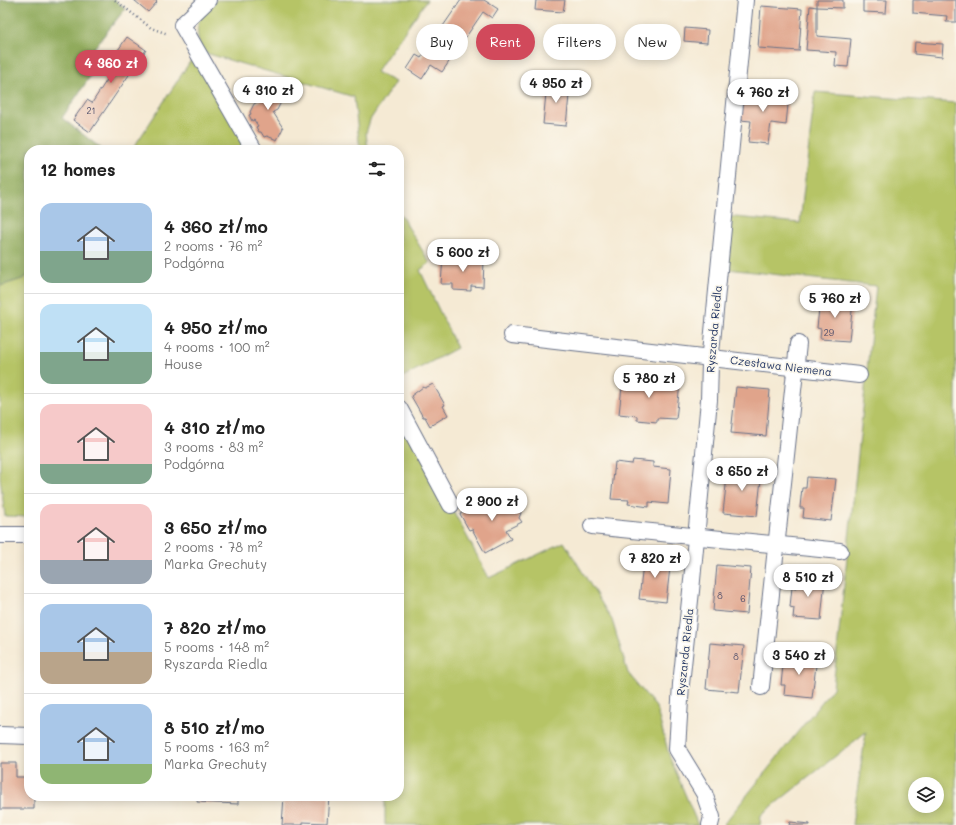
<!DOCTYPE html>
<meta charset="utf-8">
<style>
:root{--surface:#fff;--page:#f6f6f6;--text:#222;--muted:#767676;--line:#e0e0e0;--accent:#d1495b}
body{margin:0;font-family:Mali,sans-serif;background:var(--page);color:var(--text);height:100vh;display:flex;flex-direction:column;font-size:15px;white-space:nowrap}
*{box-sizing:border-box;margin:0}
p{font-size:13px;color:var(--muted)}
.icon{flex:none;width:22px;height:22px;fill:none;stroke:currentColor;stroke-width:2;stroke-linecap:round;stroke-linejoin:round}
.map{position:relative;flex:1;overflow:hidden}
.details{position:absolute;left:24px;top:145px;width:380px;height:656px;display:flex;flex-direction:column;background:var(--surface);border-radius:16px;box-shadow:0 2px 10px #0003}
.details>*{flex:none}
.guide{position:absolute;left:416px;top:24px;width:380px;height:36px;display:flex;gap:8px}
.fabs{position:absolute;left:908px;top:777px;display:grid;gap:8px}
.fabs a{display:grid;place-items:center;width:36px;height:36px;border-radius:50%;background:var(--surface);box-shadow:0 2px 10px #0003;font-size:20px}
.price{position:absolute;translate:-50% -34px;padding:0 9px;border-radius:14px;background:#fff;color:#222;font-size:13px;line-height:26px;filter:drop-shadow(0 1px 2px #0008)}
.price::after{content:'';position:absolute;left:50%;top:24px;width:12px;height:9px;margin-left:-6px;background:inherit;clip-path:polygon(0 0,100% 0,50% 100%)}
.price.on{background:var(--accent);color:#fff}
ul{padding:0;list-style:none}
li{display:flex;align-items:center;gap:12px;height:100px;padding:0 16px}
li+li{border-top:1px solid var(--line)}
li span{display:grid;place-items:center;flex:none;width:112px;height:80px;border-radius:12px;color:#555}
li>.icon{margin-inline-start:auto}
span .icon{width:48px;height:48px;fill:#fffc;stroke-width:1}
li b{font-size:17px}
h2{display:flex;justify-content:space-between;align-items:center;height:48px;padding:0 16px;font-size:17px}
.pill{padding:0 14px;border-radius:18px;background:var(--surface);box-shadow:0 2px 10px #0003;font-size:14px;line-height:36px}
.pill.on{background:var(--accent);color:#fff}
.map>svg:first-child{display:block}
.green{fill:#b6c466;stroke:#687a62;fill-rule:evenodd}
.forest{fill:#90aa5b;stroke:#566c5c}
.building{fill:#e0a48b}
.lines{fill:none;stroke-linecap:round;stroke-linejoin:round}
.minor-casing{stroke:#677087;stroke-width:18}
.path{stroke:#677087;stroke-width:2.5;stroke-dasharray:1 3;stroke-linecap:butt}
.minor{stroke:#fff;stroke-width:16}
.labels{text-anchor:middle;stroke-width:3.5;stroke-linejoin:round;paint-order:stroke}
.number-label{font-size:9px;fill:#4c4c69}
.street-label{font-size:11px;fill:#1b2f5e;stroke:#fbf7ec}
</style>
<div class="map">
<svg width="956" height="825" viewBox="0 0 956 825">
<rect width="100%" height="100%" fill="#fbf7ec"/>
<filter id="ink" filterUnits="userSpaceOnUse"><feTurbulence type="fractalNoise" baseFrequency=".025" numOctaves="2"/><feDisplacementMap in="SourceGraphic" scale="8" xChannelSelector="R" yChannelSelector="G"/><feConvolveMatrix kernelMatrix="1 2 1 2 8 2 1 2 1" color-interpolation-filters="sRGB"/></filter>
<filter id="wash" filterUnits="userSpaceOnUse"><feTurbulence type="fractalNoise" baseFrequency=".012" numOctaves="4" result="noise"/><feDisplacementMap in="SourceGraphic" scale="16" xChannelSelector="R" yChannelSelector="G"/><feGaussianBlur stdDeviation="0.9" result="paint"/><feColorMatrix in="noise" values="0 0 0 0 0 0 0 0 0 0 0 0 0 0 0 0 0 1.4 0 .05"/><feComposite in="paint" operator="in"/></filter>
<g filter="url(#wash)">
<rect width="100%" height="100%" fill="#f5ead4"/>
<g class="green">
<path d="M216 0H427L376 72 395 82 370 120 366 133 368 150H361L359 142 354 97 202 52C193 26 197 18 216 0Z"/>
<path d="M197 51 254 150H132Z"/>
<path d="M815 92 956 103V825H852L866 732 761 815 760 825H723L833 688 876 286 719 268 724 216 800 223ZM915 784H937V806H915Z"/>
<path d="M399 212 430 263 420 270 457 348 399 379Z"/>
<path d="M29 274V517L5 516 0 478V286L22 279Z"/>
<path d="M399 408 489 578 564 542 612 620 628 673 656 707 670 758 698 825H385V796H399Z"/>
</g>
<path class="forest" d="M0 0H115L125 9 83 62 96 68 62 118 103 150H29V274L22 279 0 286Z"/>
<g id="blocks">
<g class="building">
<path d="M134 0H155L157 2 148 12Z"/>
<path d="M461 0H484L498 9 492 18 483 12 442 72 431 65 422 79 407 69 416 55 421 58Z"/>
<path d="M536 0H565L563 12 535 10Z"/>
<path d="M817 0H843V8L817 7Z"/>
<path d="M863 0H887L886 13 863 12Z"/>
<path d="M913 0H956V22H946L947 16 913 13Z"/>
<path d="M761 6 802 9 799 51 758 48Z"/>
<path d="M810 6 817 7V36L851 39 848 67 835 66 836 52 806 50Z"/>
<path d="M685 28 708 30 707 43 684 41Z"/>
<path d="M127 37 146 50 90 132 73 120 87 100 92 103 110 75 104 71 112 59 118 63 120 60 114 56Z"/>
<path d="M915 42 943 44 942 57 914 54Z"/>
<path d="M266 81 287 90 277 110 273 112 283 128 277 140 267 136 264 137 261 132H259L256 127 258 126 254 120 252 121 249 115 251 114 250 112 254 104 265 97 259 95Z"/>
<path d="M547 83 570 85 566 126 543 124Z"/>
<path d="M743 89 789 94 786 125 771 123 768 144 748 142 751 121 740 120Z"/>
<path d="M443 257 484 260 483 287 471 286V291L453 290V284H441Z"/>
<path d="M824 297 853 300 849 341 820 339 821 329 817 328 818 318 819 309H823Z"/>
<path d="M641 375 661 377V382L680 384 676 419 657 418V422L637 420V416L619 414 623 377 641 379Z"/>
<path d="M433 384 445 405 443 406 448 415 430 426 425 417H423L411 396 423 387 425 388Z"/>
<path d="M736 387 770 390 766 436 731 433Z"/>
<path d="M633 460 653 462V467L671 469 668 504 649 502V507L628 504 629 500 611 499 615 462 632 464Z"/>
<path d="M728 467 762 470 757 516 723 513Z"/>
<path d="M807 477 836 479 831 521 803 518 804 508H800L801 497 802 488H806Z"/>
<path d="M506 494 514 508 519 509 521 513 519 518 522 522 506 530 511 539 485 553 472 529 469 530 460 514 479 503 484 512 491 508 489 504Z"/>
<path d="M644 556 671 559 666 602 639 599Z"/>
<path d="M717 565 751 568 747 614 713 611Z"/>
<path d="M797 576 825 579 821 620 793 618 794 608 790 607 792 587 796 588Z"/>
<path d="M710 643 744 646 739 692 706 689Z"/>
<path d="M788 654 817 657 812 698 784 695 785 685H781L783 665H787Z"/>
<path d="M0 763H16V777H29V796H34V809H0Z"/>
<path d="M198 796H238V804L197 802Z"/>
<path d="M284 796H329L327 823 303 822V825H282Z"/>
<path d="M790 822 810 824V825H789Z"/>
</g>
</g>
</g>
<g filter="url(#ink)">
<use href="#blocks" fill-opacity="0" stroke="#677087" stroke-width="1"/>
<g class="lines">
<g class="minor-casing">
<g id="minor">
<path d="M208 0 182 25 254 150"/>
<path d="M512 335 859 375"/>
<path d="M399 408 451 505"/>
<path d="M592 526 840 551"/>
<path d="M0 535H29"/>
<path d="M761 687 798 344"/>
<path d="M0 735 29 736"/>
<path d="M710 825 712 817 704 793 677 749 681 684 691 591 709 400 710 363 745 0"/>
</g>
</g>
<path class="path" d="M115 0 151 28 168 34"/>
<use href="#minor" class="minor"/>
</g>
</g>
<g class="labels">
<g class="number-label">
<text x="91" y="114">21</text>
<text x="829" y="336">29</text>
<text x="720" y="599">8</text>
<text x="743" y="602">6</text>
<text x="736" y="660">8</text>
</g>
<g class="street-label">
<text transform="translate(714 329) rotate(-85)" y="4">Ryszarda Riedla</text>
<text transform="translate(781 366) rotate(7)" y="4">Czesława Niemena</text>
<text transform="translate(685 652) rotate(-84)" y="4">Ryszarda Riedla</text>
</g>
</g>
</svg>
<div class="fabs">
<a><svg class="icon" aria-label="layers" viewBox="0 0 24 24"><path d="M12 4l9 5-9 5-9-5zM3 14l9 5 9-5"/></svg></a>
</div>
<b class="price on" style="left:111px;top:84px">4 360 zł</b>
<b class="price" style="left:556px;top:104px">4 950 zł</b>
<b class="price" style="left:268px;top:111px">4 310 zł</b>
<b class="price" style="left:763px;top:113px">4 760 zł</b>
<b class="price" style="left:463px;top:273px">5 600 zł</b>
<b class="price" style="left:835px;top:319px">5 760 zł</b>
<b class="price" style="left:649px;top:399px">5 780 zł</b>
<b class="price" style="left:742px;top:492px">3 650 zł</b>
<b class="price" style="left:492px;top:522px">2 900 zł</b>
<b class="price" style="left:655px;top:579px">7 820 zł</b>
<b class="price" style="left:808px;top:598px">8 510 zł</b>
<b class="price" style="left:799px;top:676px">3 540 zł</b>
<div class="guide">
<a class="pill">Buy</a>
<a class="pill on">Rent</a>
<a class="pill">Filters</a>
<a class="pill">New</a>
</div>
<section class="details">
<h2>12 homes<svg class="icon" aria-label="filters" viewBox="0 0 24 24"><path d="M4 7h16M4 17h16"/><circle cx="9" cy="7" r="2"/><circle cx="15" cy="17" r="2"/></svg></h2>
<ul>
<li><span style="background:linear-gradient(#a9c7e8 60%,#7fa58c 0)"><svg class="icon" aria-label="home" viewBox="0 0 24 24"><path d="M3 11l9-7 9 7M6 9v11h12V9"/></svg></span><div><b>4 360 zł/mo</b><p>2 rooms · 76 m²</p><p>Podgórna</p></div></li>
<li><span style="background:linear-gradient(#bfe0f5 60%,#7fa58c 0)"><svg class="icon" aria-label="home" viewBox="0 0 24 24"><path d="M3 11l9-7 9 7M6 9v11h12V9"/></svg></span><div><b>4 950 zł/mo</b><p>4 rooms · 100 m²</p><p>House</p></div></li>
<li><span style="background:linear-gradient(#f6c9c9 75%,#7fa58c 0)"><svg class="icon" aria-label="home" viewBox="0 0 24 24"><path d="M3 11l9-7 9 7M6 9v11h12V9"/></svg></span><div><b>4 310 zł/mo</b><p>3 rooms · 83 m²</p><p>Podgórna</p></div></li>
<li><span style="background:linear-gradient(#f6c9c9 70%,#9aa5b1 0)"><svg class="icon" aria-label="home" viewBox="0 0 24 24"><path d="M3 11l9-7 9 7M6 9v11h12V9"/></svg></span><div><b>3 650 zł/mo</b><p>2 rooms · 78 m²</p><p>Marka Grechuty</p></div></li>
<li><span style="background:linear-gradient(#a9c7e8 60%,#b9a48a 0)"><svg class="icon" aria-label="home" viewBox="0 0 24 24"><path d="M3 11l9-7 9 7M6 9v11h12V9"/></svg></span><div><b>7 820 zł/mo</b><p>5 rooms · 148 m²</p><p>Ryszarda Riedla</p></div></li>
<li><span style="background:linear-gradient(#a9c7e8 75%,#8fb573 0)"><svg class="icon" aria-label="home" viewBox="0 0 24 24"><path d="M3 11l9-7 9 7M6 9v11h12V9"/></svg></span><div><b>8 510 zł/mo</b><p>5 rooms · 163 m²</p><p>Marka Grechuty</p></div></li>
</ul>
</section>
</div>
